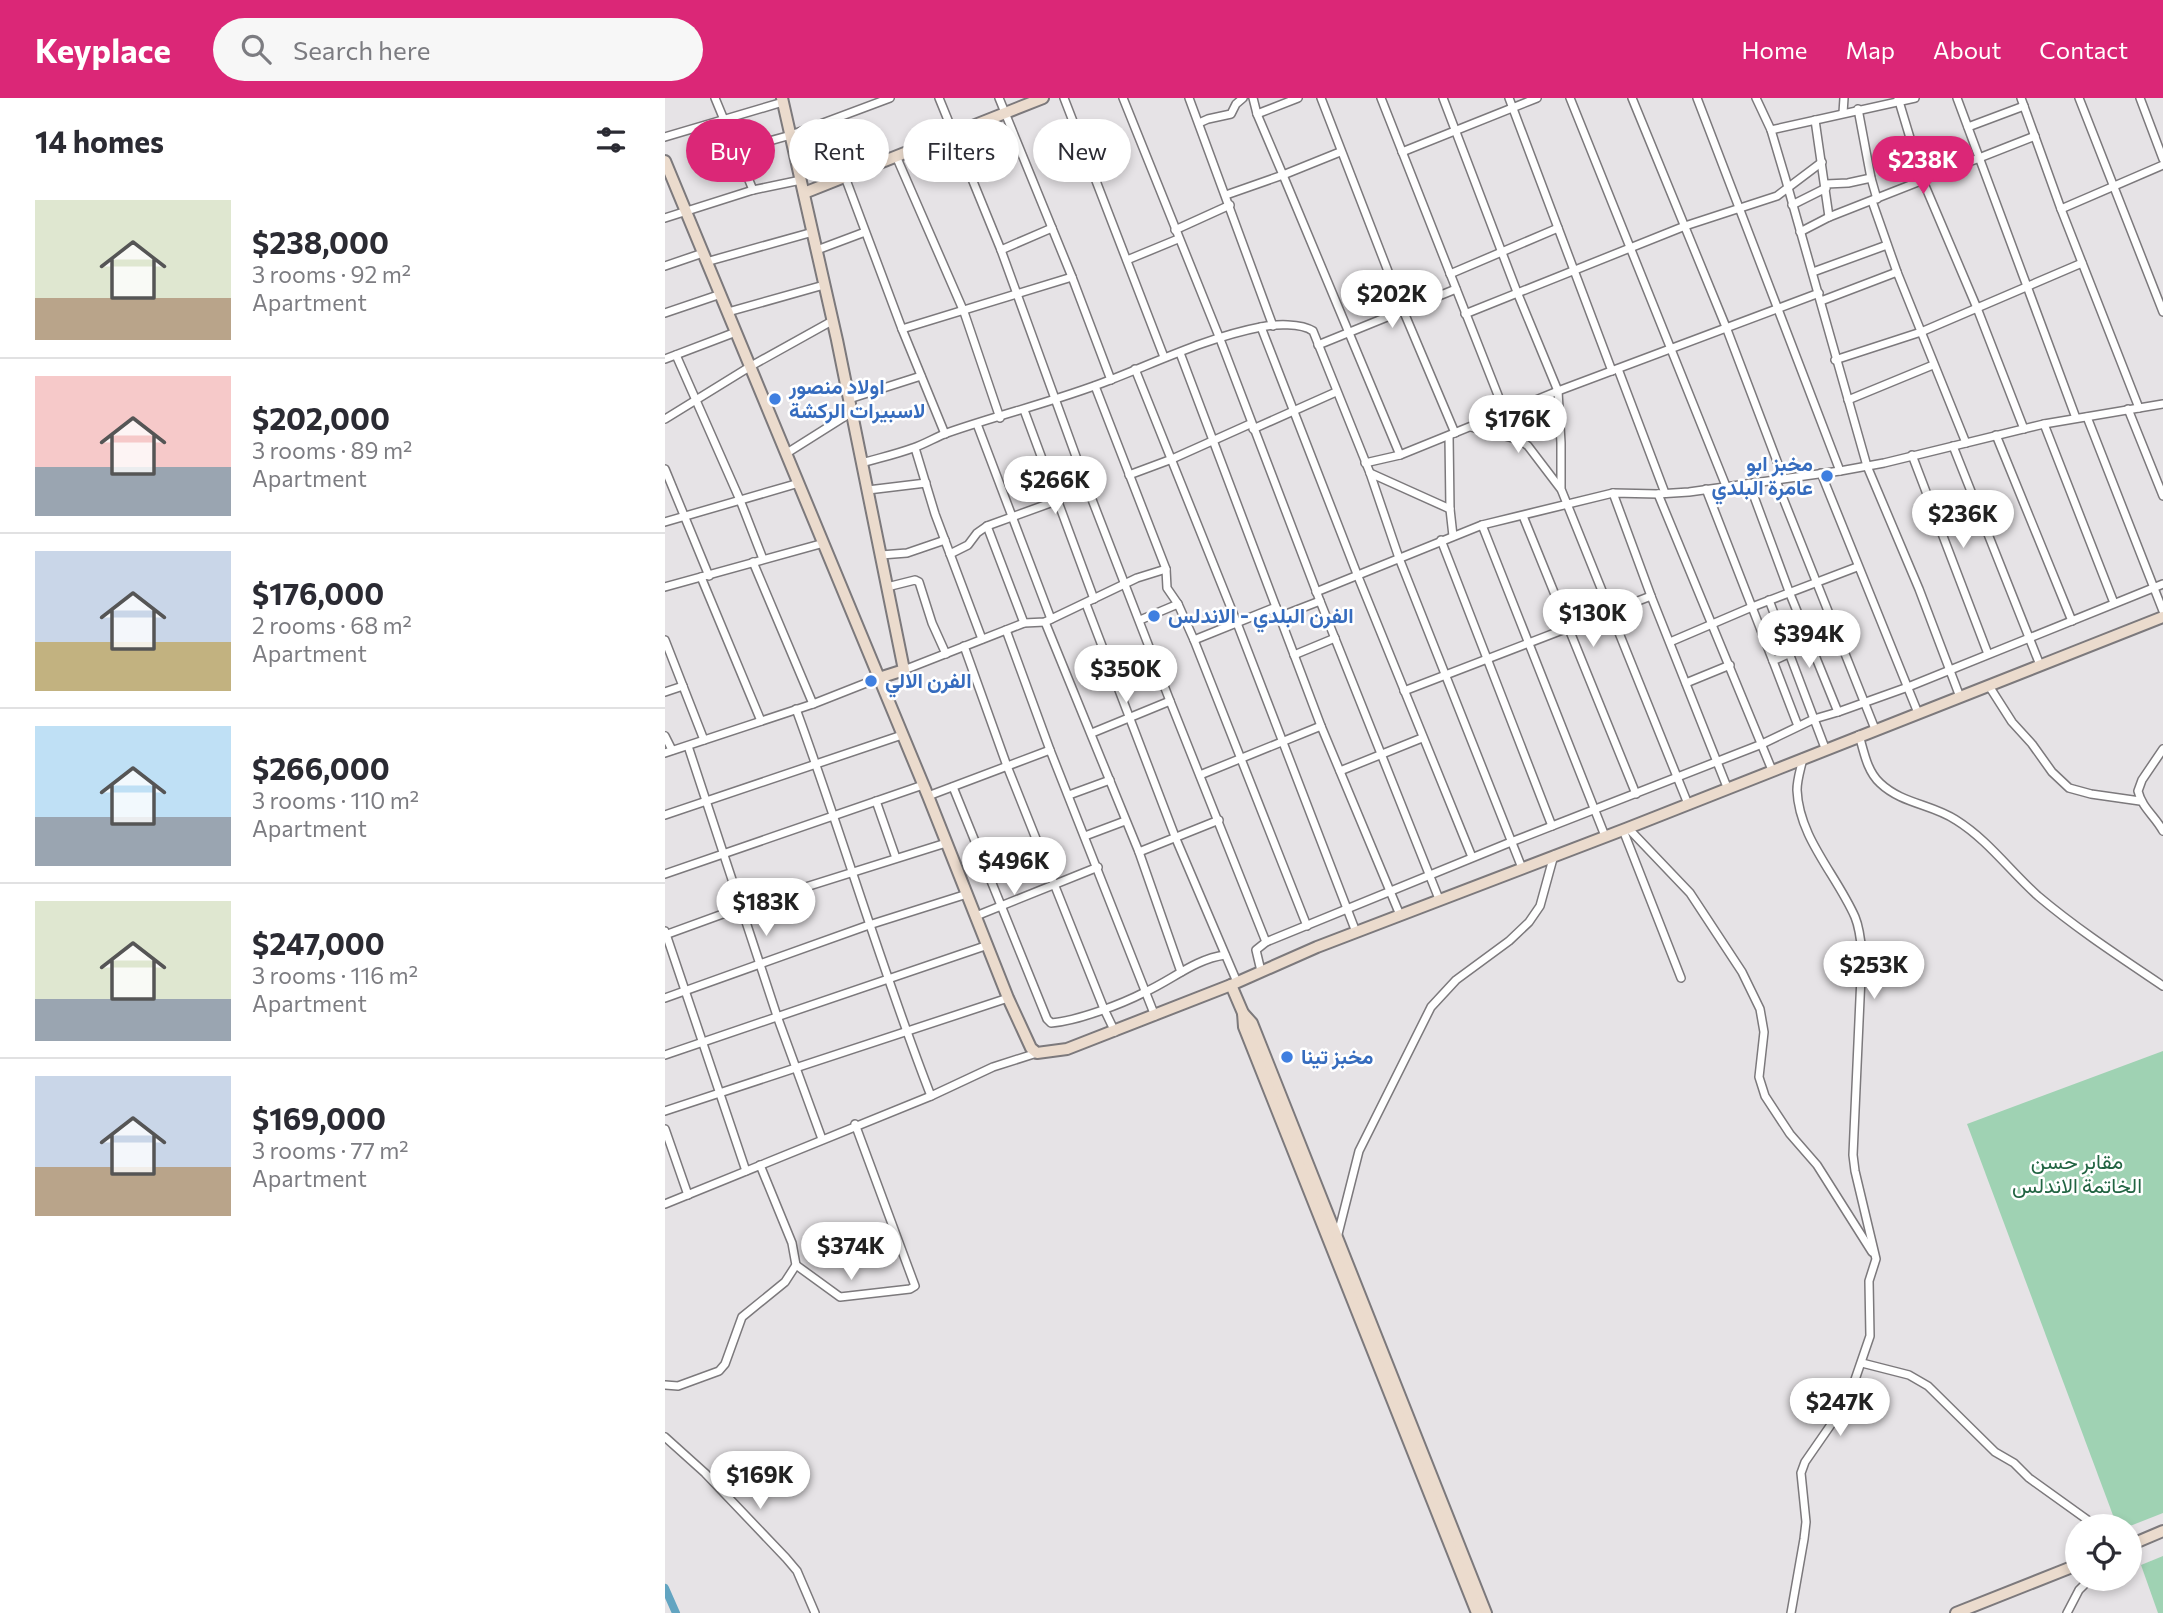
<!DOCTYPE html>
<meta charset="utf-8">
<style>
:root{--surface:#fff;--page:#f7f7f7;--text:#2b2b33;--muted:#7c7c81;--line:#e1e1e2;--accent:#db2777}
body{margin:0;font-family:Commissioner,Vazirmatn,sans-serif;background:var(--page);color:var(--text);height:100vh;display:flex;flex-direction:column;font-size:26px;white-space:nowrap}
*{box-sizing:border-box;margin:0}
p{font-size:23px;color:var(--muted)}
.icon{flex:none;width:38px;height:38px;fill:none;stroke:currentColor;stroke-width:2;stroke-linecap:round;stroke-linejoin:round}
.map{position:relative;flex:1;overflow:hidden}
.drawer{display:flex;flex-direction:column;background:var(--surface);width:665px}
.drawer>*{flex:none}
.guide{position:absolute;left:21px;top:21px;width:665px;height:63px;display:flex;gap:14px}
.fabs{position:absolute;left:1400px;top:1416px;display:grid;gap:14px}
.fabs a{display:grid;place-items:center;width:77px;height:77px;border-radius:50%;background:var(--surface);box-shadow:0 4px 10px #0003;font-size:35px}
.price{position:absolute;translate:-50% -60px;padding:0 16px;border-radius:24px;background:#fff;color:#222;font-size:23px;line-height:46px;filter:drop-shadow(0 2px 4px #0008)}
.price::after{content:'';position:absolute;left:50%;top:42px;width:21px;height:16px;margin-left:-10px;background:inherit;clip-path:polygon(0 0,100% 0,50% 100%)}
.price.active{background:var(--accent);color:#fff}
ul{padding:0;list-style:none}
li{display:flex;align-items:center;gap:21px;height:175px;padding:0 35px}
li+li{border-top:2px solid var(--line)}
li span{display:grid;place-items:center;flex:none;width:196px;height:140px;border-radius:0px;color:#555}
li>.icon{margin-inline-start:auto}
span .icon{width:84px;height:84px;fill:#fffc;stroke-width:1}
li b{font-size:30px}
h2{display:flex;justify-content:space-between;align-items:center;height:84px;padding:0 35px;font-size:30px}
.pill{padding:0 24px;border-radius:32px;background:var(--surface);box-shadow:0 4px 10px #0003;font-size:24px;line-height:63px}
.pill.active{background:var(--accent);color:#fff}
header{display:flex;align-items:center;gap:42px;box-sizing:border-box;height:98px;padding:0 35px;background:var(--accent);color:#fff}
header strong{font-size:33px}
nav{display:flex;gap:38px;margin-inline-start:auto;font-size:24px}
.search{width:490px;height:63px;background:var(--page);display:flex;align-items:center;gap:18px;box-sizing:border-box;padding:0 24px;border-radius:38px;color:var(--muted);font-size:26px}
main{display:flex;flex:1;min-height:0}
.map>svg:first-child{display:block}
.green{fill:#9fd2b3}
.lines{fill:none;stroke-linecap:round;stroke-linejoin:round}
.canal{stroke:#62a4c1;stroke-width:8}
.street-casing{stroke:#7c797c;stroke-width:10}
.secondary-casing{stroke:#7c797c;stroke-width:14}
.street{stroke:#fff;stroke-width:7}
.secondary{stroke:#ebdbcd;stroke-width:10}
.shop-dot{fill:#3f7fe0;stroke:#fff;stroke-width:2.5}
.labels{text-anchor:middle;stroke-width:5;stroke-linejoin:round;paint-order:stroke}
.shop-label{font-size:21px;font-weight:bold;fill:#366cbe;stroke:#fff;text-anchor:start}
.park-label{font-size:21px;fill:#216442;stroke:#fff}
</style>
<header>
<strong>Keyplace</strong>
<div class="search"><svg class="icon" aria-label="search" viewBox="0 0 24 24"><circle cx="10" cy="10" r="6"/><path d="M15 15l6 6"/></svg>Search here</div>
<nav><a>Home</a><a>Map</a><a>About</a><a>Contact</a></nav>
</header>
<main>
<section class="drawer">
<h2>14 homes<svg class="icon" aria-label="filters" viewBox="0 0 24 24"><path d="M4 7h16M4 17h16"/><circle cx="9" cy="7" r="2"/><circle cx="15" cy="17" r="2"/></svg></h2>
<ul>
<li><span style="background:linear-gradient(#dfe7d0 70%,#b9a48a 0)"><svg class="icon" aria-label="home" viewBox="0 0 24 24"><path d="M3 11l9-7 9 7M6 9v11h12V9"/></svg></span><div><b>$238,000</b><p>3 rooms · 92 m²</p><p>Apartment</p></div></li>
<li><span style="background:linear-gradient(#f6c9c9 65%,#9aa5b1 0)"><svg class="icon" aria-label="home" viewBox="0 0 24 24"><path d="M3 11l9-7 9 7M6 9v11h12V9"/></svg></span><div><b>$202,000</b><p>3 rooms · 89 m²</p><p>Apartment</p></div></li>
<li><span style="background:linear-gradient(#c9d6e8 65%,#c2b280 0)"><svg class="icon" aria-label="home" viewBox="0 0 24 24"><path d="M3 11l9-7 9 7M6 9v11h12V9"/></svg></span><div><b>$176,000</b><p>2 rooms · 68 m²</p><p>Apartment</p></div></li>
<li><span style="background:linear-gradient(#bfe0f5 65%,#9aa5b1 0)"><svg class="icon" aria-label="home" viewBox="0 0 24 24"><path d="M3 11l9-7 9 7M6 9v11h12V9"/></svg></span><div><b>$266,000</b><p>3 rooms · 110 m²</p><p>Apartment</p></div></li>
<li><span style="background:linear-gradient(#dfe7d0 70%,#9aa5b1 0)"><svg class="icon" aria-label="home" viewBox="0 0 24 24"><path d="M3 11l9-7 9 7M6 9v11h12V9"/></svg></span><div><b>$247,000</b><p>3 rooms · 116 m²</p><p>Apartment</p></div></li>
<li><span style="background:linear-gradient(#c9d6e8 65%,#b9a48a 0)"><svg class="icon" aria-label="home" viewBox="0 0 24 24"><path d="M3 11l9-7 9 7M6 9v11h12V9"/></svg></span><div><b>$169,000</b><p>3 rooms · 77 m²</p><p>Apartment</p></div></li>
</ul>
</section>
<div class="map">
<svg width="1498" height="1515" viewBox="0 0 1498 1515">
<rect width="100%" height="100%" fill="#e6e3e6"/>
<g class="green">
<path d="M1498 953V1415L1465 1428H1452L1302 1026Z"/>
<path d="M1498 1458V1515H1493L1476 1467Z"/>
</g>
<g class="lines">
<path class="canal" d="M0 1490 11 1515"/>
<g class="street-casing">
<g id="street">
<path d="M50 0 88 92"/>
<path d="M274 0 336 152 421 386 505 603 601 844"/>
<path d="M334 0 407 179 446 282"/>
<path d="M399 0 499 259"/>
<path d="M458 0 555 241 655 503 774 801"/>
<path d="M524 0 608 228"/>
<path d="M656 0 738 212 790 335"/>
<path d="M716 0 840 315"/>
<path d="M778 0 852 194 893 293 896 345V391L1023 706"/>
<path d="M844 0 947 273"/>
<path d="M905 0 1061 388"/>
<path d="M967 0 1061 229 1118 379"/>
<path d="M1032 0 1175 373"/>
<path d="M1091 0 1106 32 1120 79 1202 368 1254 491 1295 599"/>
<path d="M1233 0 1258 83 1312 210 1359 331"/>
<path d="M1292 0 1411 320"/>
<path d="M1356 0 1396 111 1474 310"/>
<path d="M1414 0 1498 214"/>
<path d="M1475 0 1498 61"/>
<path d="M1193 11 1206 80 1212 101"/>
<path d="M1178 15 1179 0"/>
<path d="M592 16 633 0"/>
<path d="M1150 22 1164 119"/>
<path d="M534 25 543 21 566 16 571 6 578 0"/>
<path d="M1303 29 1359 8"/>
<path d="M1106 32 1250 0"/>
<path d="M0 39 118 4"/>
<path d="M72 52 126 37 225 0"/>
<path d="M675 54 618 77 735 357"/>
<path d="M737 54 872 0"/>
<path d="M231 58 299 214 335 320"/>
<path d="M180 79 237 231 280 336"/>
<path d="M1161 86 1183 85 1206 80"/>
<path d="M561 97 618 77 592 16 588 0"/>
<path d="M1207 103 1232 174 1301 345"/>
<path d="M1127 107 1161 90"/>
<path d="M1396 111 1498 67"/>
<path d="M0 120 88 92 136 82"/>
<path d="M510 132 565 107"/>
<path d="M1135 134 1164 119 1370 38"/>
<path d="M152 152 200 134"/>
<path d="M336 152 387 130"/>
<path d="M462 162 513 141"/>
<path d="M41 164 148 134"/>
<path d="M0 168 38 155"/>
<path d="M1148 174 1222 147"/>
<path d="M785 176 893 130"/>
<path d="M1156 203 1232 174"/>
<path d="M63 214 159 187"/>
<path d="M0 215 56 196"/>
<path d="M800 216 1020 128 1112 98 1157 64"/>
<path d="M596 229 692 476 807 759"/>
<path d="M237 231 407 179"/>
<path d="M653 247 791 191"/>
<path d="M515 255 656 628 735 817"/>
<path d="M11 257 75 402 98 461"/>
<path d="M0 261 71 234"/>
<path d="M1170 262 1256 234 1417 165"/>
<path d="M470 271 572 525 691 834"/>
<path d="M953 271 1000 395"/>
<path d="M430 288 501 471 502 490 513 506 529 542 642 828"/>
<path d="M184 301 256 278"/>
<path d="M1183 302 1268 267"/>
<path d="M1463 311 1498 398"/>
<path d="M359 312 429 501"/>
<path d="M1422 319 1498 513"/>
<path d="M0 321 86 268 167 223"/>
<path d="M312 326 386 521"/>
<path d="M1379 326 1449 505"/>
<path d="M806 329 855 342 863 348 895 390"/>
<path d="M588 331 671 294"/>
<path d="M1331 337 1407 523"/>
<path d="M784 338 785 411 788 438"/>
<path d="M1288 348 1375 567"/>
<path d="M250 350 270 416 317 541"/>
<path d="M122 355 187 314"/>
<path d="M1247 357 1323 556"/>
<path d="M197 365C214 360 232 356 248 350 260 346 271 339 282 335 336 316 392 303 445 282 494 263 544 239 596 229 610 226 636 225 648 233L705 375 734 460 857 770"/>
<path d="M700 365 735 357 893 293 1154 195"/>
<path d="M0 371 44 478"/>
<path d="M705 375 785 411"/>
<path d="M1156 375 1253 615"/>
<path d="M464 377 507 361 585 326"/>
<path d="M1110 380 1210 631"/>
<path d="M1084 385 1125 496 1173 614 1243 589 1498 486"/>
<path d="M1041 391 1108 563"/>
<path d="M203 392 261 385"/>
<path d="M948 395 986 498 1062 689"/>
<path d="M993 396 1107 672"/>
<path d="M858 418 971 696"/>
<path d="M0 424 134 385"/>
<path d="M817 427 940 738"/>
<path d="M322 428 359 525"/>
<path d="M776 442 887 728"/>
<path d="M285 456 303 447 312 435 322 428 391 403 421 386"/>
<path d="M216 457 242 455 280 442"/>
<path d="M88 464 148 606"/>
<path d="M36 479 96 623"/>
<path d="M0 489 159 445"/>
<path d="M222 489 250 482 254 484 267 525 281 556"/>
<path d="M651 494 817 427 948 395 993 396 1024 394 1175 373 1219 365 1379 326 1498 306"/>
<path d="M1104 502 1160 650"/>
<path d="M421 506 511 741 572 884"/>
<path d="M616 518 655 503"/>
<path d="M475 522 513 506"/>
<path d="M380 524 474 754 516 874"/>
<path d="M341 532 385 652 490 918"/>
<path d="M0 542 39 642"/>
<path d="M529 542 611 509"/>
<path d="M1005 544 1087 509 1192 469"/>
<path d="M299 548 342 668 439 911 450 934"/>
<path d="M1123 556 1108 563 1133 628"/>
<path d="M629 557 670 540"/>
<path d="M239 572 359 525 380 524 472 480 501 471"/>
<path d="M1021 585 1065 567"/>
<path d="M1324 588 1347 624 1367 646 1387 674 1404 690 1426 696 1475 703"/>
<path d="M739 593 986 498"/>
<path d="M0 594 18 588"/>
<path d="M131 611C178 739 216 870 266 998"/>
<path d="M427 635 505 603"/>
<path d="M1194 637C1199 654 1202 673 1215 685 1237 706 1267 706 1291 722 1323 742 1345 773 1373 798 1412 831 1455 859 1498 888"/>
<path d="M0 638 7 652"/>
<path d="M23 648 112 918 157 1041"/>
<path d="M1498 651 1477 682 1473 693C1477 710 1490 718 1498 733"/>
<path d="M0 655 148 606 214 580"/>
<path d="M675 673 757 640"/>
<path d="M535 677 656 628"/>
<path d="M288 689 382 921 386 925C412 923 457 906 480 894 507 882 530 861 560 857"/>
<path d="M404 697 445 682"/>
<path d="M263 698 385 652"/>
<path d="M211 703 231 760"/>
<path d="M0 717 237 637"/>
<path d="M963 730 1025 795 1077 874 1095 911 1099 934 1094 979 1100 998 1125 1036 1152 1067 1207 1154"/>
<path d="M958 732 1016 880"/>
<path d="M420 738 460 723"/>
<path d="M474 754 554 722"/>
<path d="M0 776 258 687"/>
<path d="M311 818 433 769"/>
<path d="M0 833 81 1073"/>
<path d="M0 837 77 809 281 745"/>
<path d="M596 873 591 852 601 844 846 744 1097 646 1149 621 1173 614"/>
<path d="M0 900 204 827 302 796"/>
<path d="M0 957 323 847"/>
<path d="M0 1013 343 900"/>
<path d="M0 1031 23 1097"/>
<path d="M0 1106 266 998 328 969 372 955"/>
<path d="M672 1140 694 1053 766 909 791 882 844 843 864 824 875 808 889 757"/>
<path d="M131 1167 175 1199 245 1191 250 1188 190 1026"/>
<path d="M1197 1265 1244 1277 1263 1288 1330 1354 1349 1365 1364 1380 1431 1428"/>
<path d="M0 1287 13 1288 54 1273 60 1266 77 1219 120 1184 131 1167 127 1145 95 1067"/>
<path d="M0 1339 40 1375 121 1460 132 1473 150 1515"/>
<path d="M1126 1515 1139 1441 1141 1424 1136 1375 1140 1364 1183 1302 1205 1238 1204 1183 1211 1161 1190 1073 1188 1057 1197 856C1196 844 1195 831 1190 819 1171 776 1134 740 1132 692 1132 681 1136 670 1138 660"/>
<path d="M1402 1515 1414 1492 1426 1480"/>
</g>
</g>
<g class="secondary-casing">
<g id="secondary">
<path d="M117 0 172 242 239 572 214 580"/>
<path d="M0 63 263 698 343 900 366 950 372 955 402 951 566 887 578 915 587 925 821 1515"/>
<path d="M139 95 378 0"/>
<path d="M566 887 652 849 963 730 1498 519"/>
<path d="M578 915 579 929 812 1515"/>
<path d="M1465 1447 1498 1433"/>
<path d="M1291 1515 1412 1467"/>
</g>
</g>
<use href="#street" class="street"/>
<use href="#secondary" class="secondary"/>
</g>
<g class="shop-dot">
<circle cx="110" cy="301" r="7"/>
<circle cx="1162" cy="378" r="7"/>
<circle cx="489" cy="518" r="7"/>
<circle cx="206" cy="583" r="7"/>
<circle cx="622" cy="959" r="7"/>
</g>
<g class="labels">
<g class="shop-label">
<text x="124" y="296">اولاد منصور<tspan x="124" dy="24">لاسبيرات الركشة</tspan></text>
<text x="1148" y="373" text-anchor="end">مخبز ابو<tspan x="1148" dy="24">عامرة البلدي</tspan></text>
<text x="503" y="525">الفرن البلدي - الاندلس</text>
<text x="220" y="590">الفرن الالي</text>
<text x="636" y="966">مخبز تينا</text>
</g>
<g class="park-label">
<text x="1412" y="1071">مقابر حسن<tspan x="1412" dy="24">الخاتمة الاندلس</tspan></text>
</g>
</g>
</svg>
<div class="fabs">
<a><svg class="icon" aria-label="locate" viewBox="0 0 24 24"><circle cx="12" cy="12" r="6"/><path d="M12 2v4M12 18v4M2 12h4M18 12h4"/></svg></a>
</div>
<b class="price active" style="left:1258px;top:98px">$238K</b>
<b class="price" style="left:727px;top:232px">$202K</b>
<b class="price" style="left:853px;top:357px">$176K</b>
<b class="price" style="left:390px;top:418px">$266K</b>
<b class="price" style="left:1298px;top:452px">$236K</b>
<b class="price" style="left:928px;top:551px">$130K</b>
<b class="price" style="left:1144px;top:572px">$394K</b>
<b class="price" style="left:461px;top:607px">$350K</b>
<b class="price" style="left:349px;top:799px">$496K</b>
<b class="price" style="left:101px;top:840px">$183K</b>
<b class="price" style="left:1209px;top:903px">$253K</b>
<b class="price" style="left:186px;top:1184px">$374K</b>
<b class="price" style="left:1175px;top:1340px">$247K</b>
<b class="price" style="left:95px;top:1413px">$169K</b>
<div class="guide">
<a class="pill active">Buy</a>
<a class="pill">Rent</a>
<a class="pill">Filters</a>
<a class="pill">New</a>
</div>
</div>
</main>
